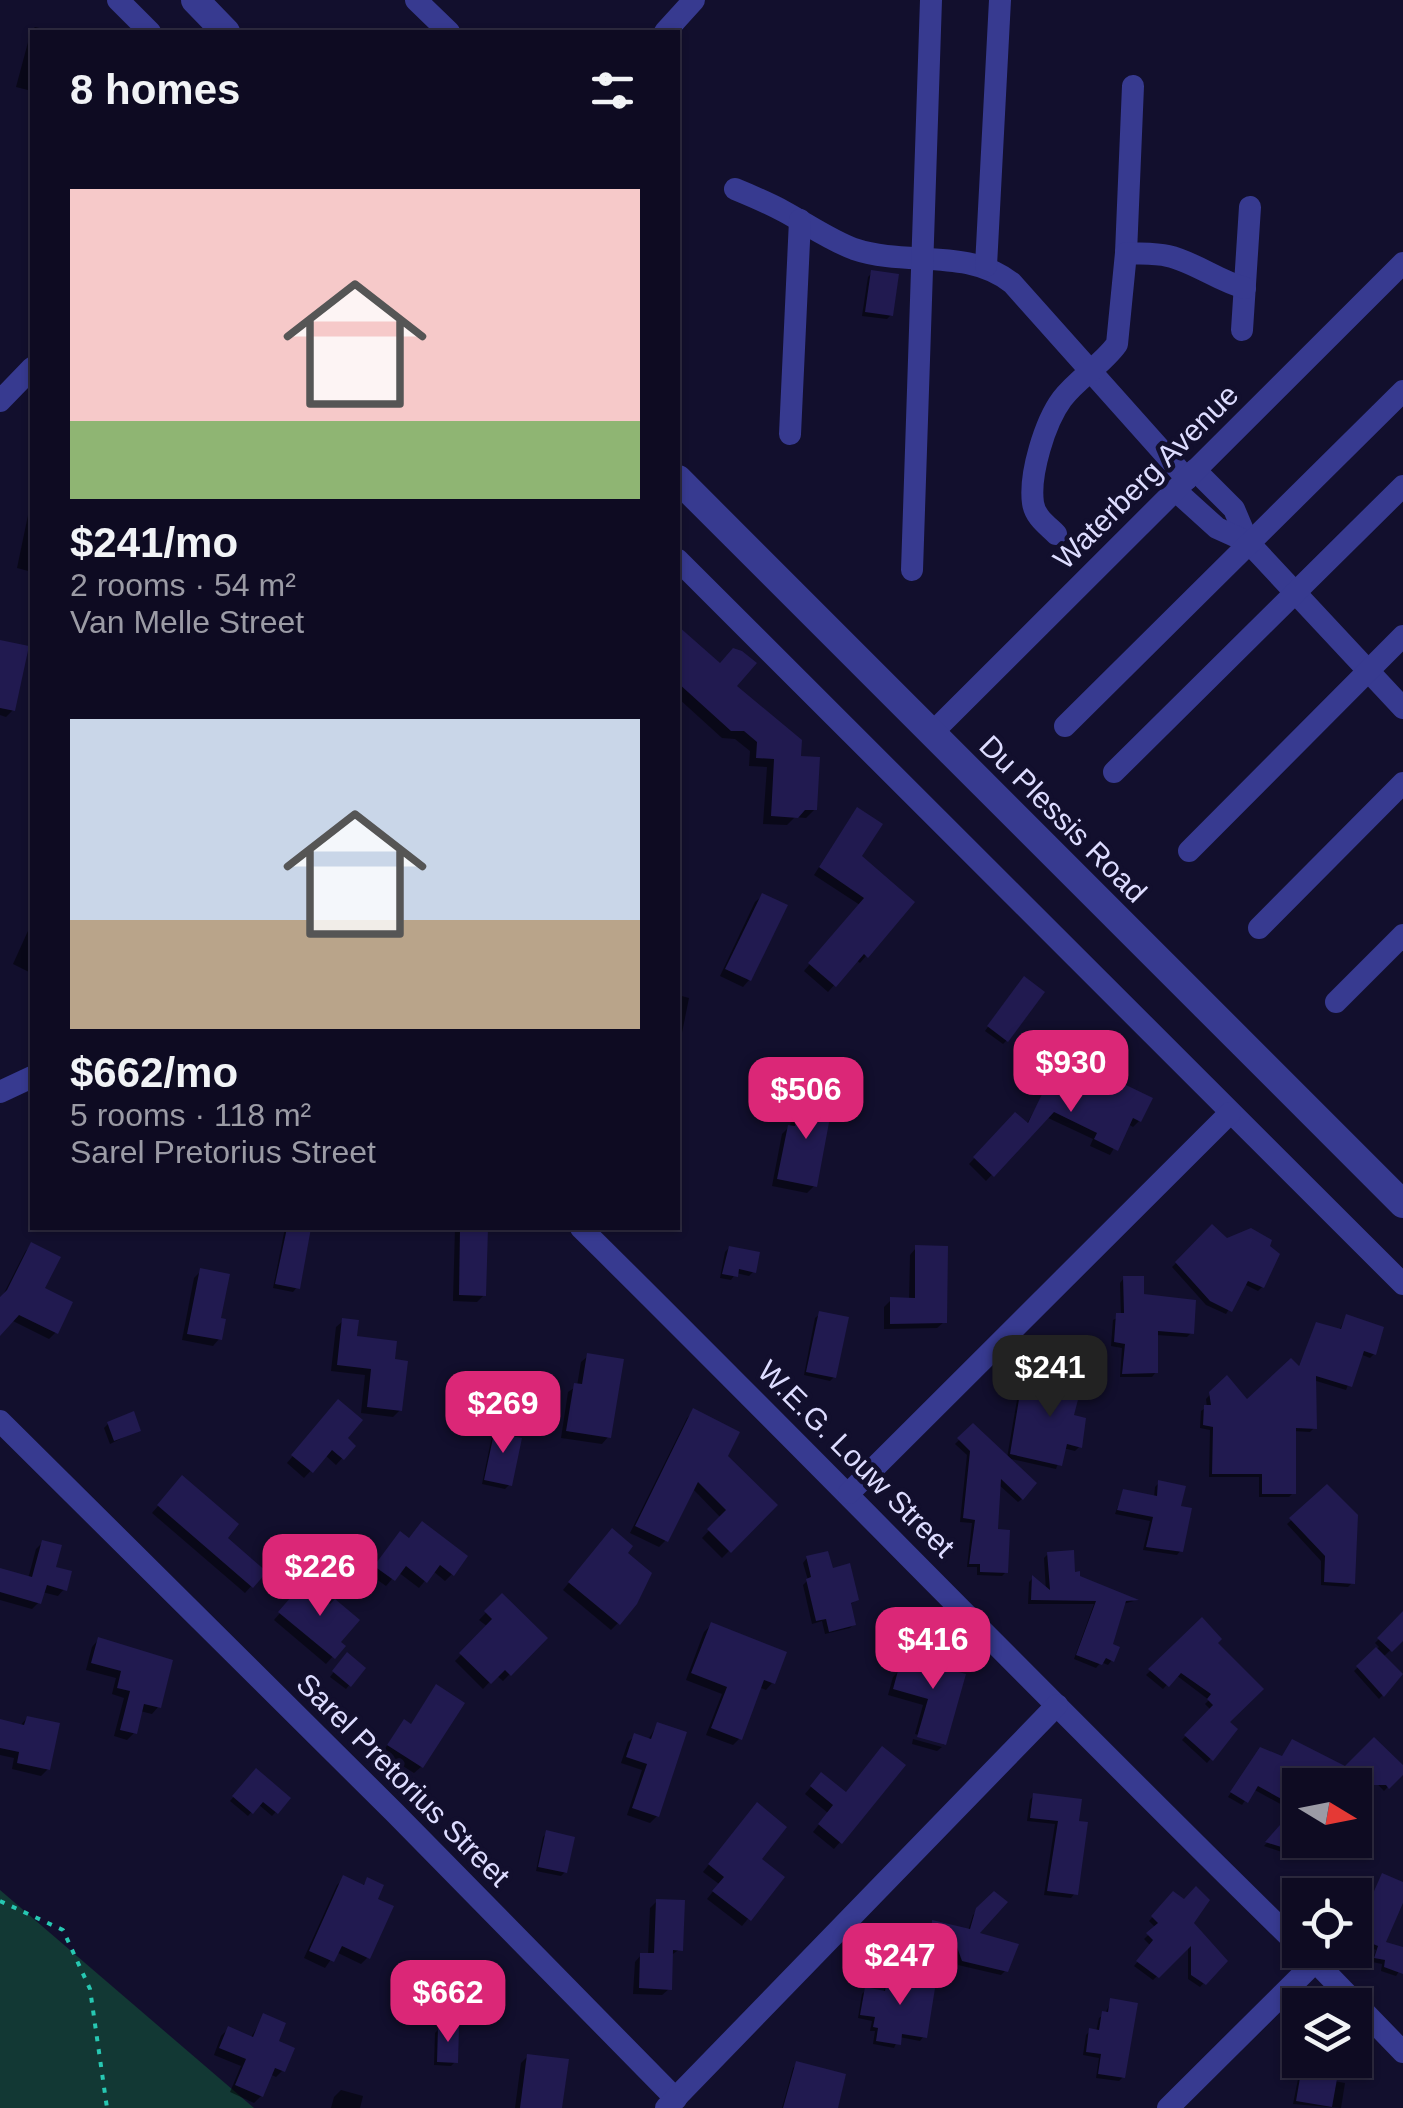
<!DOCTYPE html>
<meta charset="utf-8">
<style>
:root{--surface:#0e0b22;--page:#17142a;--text:#f1f3f6;--muted:#9b9ba5;--line:#2e2b40;--accent:#db2777}
body{margin:0;font-family:Arial,sans-serif;background:var(--page);color:var(--text);height:100vh;display:flex;flex-direction:column;font-size:38px;white-space:nowrap}
*{box-sizing:border-box;margin:0}
p{font-size:32px;color:var(--muted)}
.icon{flex:none;width:55px;height:55px;fill:none;stroke:currentColor;stroke-width:2;stroke-linecap:round;stroke-linejoin:round}
.map{position:relative;flex:1;overflow:hidden}
.drawer{position:absolute;left:30px;top:30px;width:650px;height:1200px;display:flex;flex-direction:column;background:var(--surface);border-radius:0px;box-shadow:0 2px 8px #0004,0 0 0 2px var(--line)}
.drawer>*{flex:none}
.needle{width:65px;rotate:100deg}
.controls{position:absolute;left:1282px;top:1768px;display:grid;gap:20px}
.controls a{display:grid;place-items:center;width:90px;height:90px;border-radius:0px;background:var(--surface);box-shadow:0 2px 8px #0004,0 0 0 2px var(--line);font-size:50px}
.price{position:absolute;translate:-50% -85px;padding:0 22px;border-radius:20px;background:var(--accent);color:#fff;font-size:32px;line-height:65px;filter:drop-shadow(0 2px 5px #0008)}
.price::after{content:'';position:absolute;left:50%;top:60px;width:30px;height:22px;margin-left:-15px;background:inherit;clip-path:polygon(0 0,100% 0,50% 100%)}
.price.selected{background:#222;color:#fff}
ul{padding:0;list-style:none}
li{display:grid;align-content:center;gap:20px;height:530px;padding:0 40px}
li span{display:grid;place-items:center;height:310px;border-radius:0px;color:#555}
li>.icon{margin-inline-start:auto}
span .icon{width:180px;height:180px;fill:#fffc;stroke-width:1}
li b{font-size:42px}
h2{display:flex;justify-content:space-between;align-items:center;height:120px;padding:0 40px;font-size:42px}
.map>svg:first-child{display:block}
.green{fill:#123834}
.shadow{fill:#0007}
.building{fill:#211a50}
.lines{fill:none;stroke-linecap:round;stroke-linejoin:round}
.path{stroke:#27c8b2;stroke-width:4;stroke-dasharray:5 8;stroke-linecap:butt}
.minor{stroke:#373a90;stroke-width:22}
.tertiary{stroke:#373a90;stroke-width:28}
.labels{text-anchor:middle;stroke-width:9;stroke-linejoin:round;paint-order:stroke}
.street-label{font-size:30px;fill:#dddcff;stroke:#120f2d}
</style>
<div class="map">
<svg width="1403" height="2108" viewBox="0 0 1403 2108">
<rect width="100%" height="100%" fill="#120f2d"/>
<path class="green" d="M0 1890 254 2108H0Z"/>
<g class="shadow">
<path d="M35 27 56 32H32V91L16 87 31 31Z"/>
<path d="M872 273 891 315 887 319 862 316 868 277Z"/>
<path d="M32 496V572L17 568Z"/>
<path d="M678 629 719 666 733 687 798 759 815 809 806 818 795 817 787 825 763 824 767 767 749 766 750 751 735 739 722 738 678 698Z"/>
<path d="M0 644 13 710 6 717 0 715Z"/>
<path d="M851 817 859 857 912 902 866 956 860 963 856 960 828 992 804 971 860 905 814 875Z"/>
<path d="M762 896 749 980 743 987 720 976 755 902Z"/>
<path d="M32 922V971L31 973 13 964Z"/>
<path d="M1020 983 1007 1040 1003 1044 985 1031Z"/>
<path d="M678 995 689 998 678 1053Z"/>
<path d="M1079 1065 1139 1121 1133 1127 1128 1124 1110 1155 1090 1146 1093 1139 1046 1117 986 1181 969 1164 1015 1115 1026 1125 1047 1089 1061 1096Z"/>
<path d="M801 1098 814 1186 807 1193 772 1186 782 1134 790 1126 794 1105Z"/>
<path d="M285 1228H308L297 1287 293 1292 273 1288Z"/>
<path d="M455 1228H486L484 1295 477 1302 453 1301Z"/>
<path d="M1212 1228 1226 1241 1267 1247 1276 1255 1262 1287 1258 1291 1244 1284 1226 1314 1206 1305 1172 1267Z"/>
<path d="M31 1245 56 1332 49 1339 11 1320 0 1332V1301L25 1252Z"/>
<path d="M729 1248 753 1272 749 1276 736 1273 731 1280 720 1278 725 1252Z"/>
<path d="M916 1248 944 1322 937 1328 884 1329V1307L891 1300H909L910 1255Z"/>
<path d="M201 1271 218 1320 219 1339 213 1346 182 1340 194 1278Z"/>
<path d="M1124 1278 1141 1296 1191 1333 1187 1337 1156 1335V1372L1152 1377H1120L1122 1348 1111 1346 1113 1320 1121 1316 1120 1283Z"/>
<path d="M820 1314 834 1377 830 1381 804 1375 815 1318Z"/>
<path d="M1346 1317 1374 1354 1370 1358 1360 1354 1346 1390 1313 1380 1314 1428 1310 1432 1293 1431V1493L1289 1497H1259V1477H1209L1210 1430 1200 1428 1201 1411 1207 1407 1206 1399 1226 1378 1247 1402 1298 1368 1317 1324 1339 1331Z"/>
<path d="M343 1321 354 1338 392 1362 400 1410 393 1417 361 1413 365 1375 331 1371 336 1327Z"/>
<path d="M588 1356 608 1437 602 1444 561 1438 568 1392 577 1386 581 1362Z"/>
<path d="M1048 1371 1071 1416 1079 1447 1075 1451 1063 1448 1056 1469 1007 1458 1017 1400 1021 1396 1039 1399 1044 1375Z"/>
<path d="M332 1409 344 1439 353 1446 336 1465 325 1455 304 1478 287 1463Z"/>
<path d="M694 1411 725 1457 774 1505 722 1558 702 1538 721 1518 692 1488 665 1541 659 1547 630 1533 687 1418Z"/>
<path d="M108 1424 138 1430 110 1444 104 1428Z"/>
<path d="M973 1426 1022 1499 1018 1502 998 1484 996 1532 1006 1572 1002 1576 977 1575V1567H967L972 1523 960 1522 967 1455 955 1444Z"/>
<path d="M497 1427 509 1485 505 1489 482 1484 493 1431Z"/>
<path d="M1159 1483 1178 1508 1181 1550 1177 1555 1143 1550 1150 1521 1115 1514 1123 1492 1154 1498 1155 1487Z"/>
<path d="M176 1485 224 1538 264 1572 245 1593 152 1513Z"/>
<path d="M1327 1488 1352 1583 1348 1587 1321 1585V1561L1287 1524Z"/>
<path d="M416 1531 452 1574 445 1581 433 1571 419 1588 398 1572 386 1586 369 1574 394 1541H408Z"/>
<path d="M605 1538 624 1553 618 1623 611 1630 563 1590Z"/>
<path d="M43 1542 64 1589 58 1596 42 1592 39 1602 32 1609 0 1600V1572L28 1579 36 1549Z"/>
<path d="M1048 1554 1078 1578 1134 1601 1123 1604 1110 1645 1112 1660 1108 1665 1101 1662 1096 1668 1074 1659 1094 1604H1028L1029 1582 1032 1579 1046 1591 1044 1558Z"/>
<path d="M807 1558 831 1571 857 1600 849 1605 854 1624 850 1628 825 1634 822 1621 812 1624 803 1585 808 1580 803 1563Z"/>
<path d="M298 1592 342 1646 326 1664 274 1620Z"/>
<path d="M502 1596 545 1638 503 1681 496 1675 483 1689 455 1661 488 1627 479 1620Z"/>
<path d="M1403 1615V1638L1383 1657 1401 1675 1379 1699 1354 1671 1379 1647 1375 1643Z"/>
<path d="M1202 1620 1215 1643 1226 1722 1235 1730 1207 1763 1182 1740 1211 1710 1205 1704 1209 1700 1176 1675 1163 1689 1146 1675Z"/>
<path d="M711 1625 772 1683 766 1690 759 1687 740 1738 733 1745 706 1735 722 1694 686 1680 704 1632Z"/>
<path d="M98 1640 158 1707 152 1714 140 1711 134 1733 127 1740 114 1736 124 1698 112 1694 116 1678 86 1670 92 1647Z"/>
<path d="M920 1645 934 1668 944 1744 943 1745V1742L915 1734 923 1705 888 1695 893 1677 900 1670 908 1672 913 1652Z"/>
<path d="M343 1660 363 1668 346 1689 330 1677Z"/>
<path d="M27 1718 48 1769 41 1776 12 1769 14 1758 0 1755V1722L20 1726Z"/>
<path d="M657 1725V1816L650 1823 627 1815 642 1770 621 1763 628 1742 635 1736 648 1740Z"/>
<path d="M398 1729 421 1767 414 1773 382 1753Z"/>
<path d="M913 1739 942 1747 937 1751 912 1744Z"/>
<path d="M1256 1754 1345 1769H1403V1771L1384 1791 1365 1771 1344 1785H1300V1840H1336L1326 1855 1302 1853 1289 1849 1285 1853 1264 1846 1295 1812 1253 1789 1242 1805 1228 1797Z"/>
<path d="M256 1771 288 1799 272 1816 258 1804 248 1816 230 1801Z"/>
<path d="M815 1782 845 1795 840 1842 834 1849 813 1832 828 1813 805 1794Z"/>
<path d="M1034 1795 1079 1801 1075 1893 1071 1898 1044 1895 1055 1824 1027 1821 1030 1800Z"/>
<path d="M750 1812 759 1859 782 1878 742 1926 707 1899 719 1884 703 1872Z"/>
<path d="M547 1833 565 1872 561 1876 536 1871 543 1837Z"/>
<path d="M1383 1876 1403 1885V1896L1383 1943 1403 1950V1965L1396 1976 1381 1971 1382 1964 1372 1962 1376 1950 1355 1942V1895H1341L1346 1888 1370 1900Z"/>
<path d="M344 1878 362 1886 368 1880 375 1900 368 1957 361 1964 336 1952 325 1968 304 1958 337 1885Z"/>
<path d="M994 1895 975 1934 1006 1970 1001 1975 958 1965 953 1950 928 1946 929 1927 933 1923 968 1931 973 1915Z"/>
<path d="M1173 1895 1191 1923 1225 1961 1200 1987 1188 1979V1946L1153 1980 1134 1966 1151 1946 1144 1939 1156 1928 1149 1921Z"/>
<path d="M657 1901 680 1949 670 1956 669 1989 662 1995 633 1994 635 1962 641 1955H648L650 1908Z"/>
<path d="M889 1977 924 2036 920 2041 899 2037 894 2048 873 2044 875 2031H870L872 2021 858 2018 862 1994 866 1990 883 1993Z"/>
<path d="M1111 2001 1123 2077 1119 2081 1096 2078 1099 2058 1083 2055 1086 2035 1090 2031 1096 2032 1099 2018 1105 2014Z"/>
<path d="M264 2016 276 2043 283 2070 276 2077 270 2074 261 2096 254 2103 230 2092 241 2066 214 2055 221 2036 228 2029 250 2039Z"/>
<path d="M439 2029 455 2062 451 2066 434 2065 435 2033Z"/>
<path d="M528 2056 559 2108H515L521 2063Z"/>
<path d="M797 2064 822 2108H782L793 2068Z"/>
<path d="M1302 2075 1345 2083 1341 2108 1293 2104 1298 2079Z"/>
<path d="M341 2090 363 2096 360 2108H331L334 2097Z"/>
</g>
<g class="building">
<path d="M871 270 899 274 893 316 865 312Z"/>
<path d="M678 626 720 663 733 648 742 651 757 663 737 686 802 740 801 756 820 757 817 810H805L798 818 771 816 774 759 756 758 757 742 744 731H731L678 683Z"/>
<path d="M0 640 29 646 15 711 0 708Z"/>
<path d="M857 807 883 824 862 856 915 902 868 958 864 954 836 987 808 963 864 898 819 867Z"/>
<path d="M762 893 788 905 751 981 725 969Z"/>
<path d="M1024 976 1045 992 1008 1042 987 1026Z"/>
<path d="M1078 1062 1153 1098 1141 1122 1133 1118 1118 1151 1094 1139 1097 1133 1054 1112 994 1177 973 1157 1015 1112 1028 1123 1046 1086 1063 1094Z"/>
<path d="M800 1095 833 1101 817 1187 777 1179 788 1125 795 1126Z"/>
<path d="M1212 1224 1227 1238 1251 1228 1272 1240 1270 1246 1280 1254 1264 1288 1248 1281 1232 1312 1210 1301 1175 1262Z"/>
<path d="M287 1228H311L300 1289 275 1284Z"/>
<path d="M460 1228H488L486 1296 459 1295Z"/>
<path d="M31 1242 61 1257 45 1288 73 1302 58 1334 19 1315 0 1336V1297L7 1290Z"/>
<path d="M915 1245 948 1246 947 1323 890 1324V1297L915 1298Z"/>
<path d="M729 1246 760 1252 756 1273 739 1269 738 1277 722 1274Z"/>
<path d="M200 1268 230 1274 221 1318 226 1319 222 1340 187 1334Z"/>
<path d="M1123 1276H1144V1294L1196 1300 1194 1334 1158 1331V1373L1122 1374 1125 1344 1114 1342 1116 1313H1124Z"/>
<path d="M819 1311 849 1317 836 1378 806 1372Z"/>
<path d="M1346 1314 1384 1327 1376 1355 1364 1351 1352 1387 1316 1376 1317 1429 1296 1428V1494H1262V1474H1212L1213 1427 1203 1425 1204 1405H1211L1209 1392 1227 1375 1247 1399 1291 1358 1299 1366 1316 1322 1341 1329Z"/>
<path d="M342 1318 359 1320 357 1336 397 1341 395 1359 408 1361 402 1411 367 1407 371 1369 337 1365Z"/>
<path d="M587 1353 624 1359 611 1438 566 1431 574 1383 582 1384Z"/>
<path d="M1047 1368 1084 1377 1074 1415 1086 1418 1082 1448 1067 1444 1062 1466 1010 1454 1020 1393 1041 1397Z"/>
<path d="M338 1399 363 1420 348 1438 356 1446 344 1460 332 1450 313 1473 291 1455Z"/>
<path d="M693 1408 740 1432 728 1456 778 1505 731 1553 707 1529 726 1510 698 1482 668 1542 635 1526Z"/>
<path d="M134 1411 141 1431 114 1441 107 1422Z"/>
<path d="M973 1423 1037 1483 1023 1500 1001 1479 998 1529 1010 1530 1008 1573 980 1572V1564H969L975 1520 963 1518 970 1451 957 1438Z"/>
<path d="M496 1424 513 1428 511 1436 522 1438 512 1486 484 1480Z"/>
<path d="M182 1475 239 1524 228 1538 267 1572 253 1588 157 1505Z"/>
<path d="M1158 1480 1186 1486 1181 1506 1192 1508 1183 1552 1146 1547 1153 1517 1117 1510 1123 1489 1157 1496Z"/>
<path d="M1327 1484 1358 1515 1355 1584 1324 1582 1325 1556 1289 1518Z"/>
<path d="M422 1521 468 1556 454 1576 440 1565 427 1583 406 1566 395 1581 374 1566 400 1531 409 1538Z"/>
<path d="M612 1528 633 1546 628 1553 652 1573 637 1604 620 1625 568 1582Z"/>
<path d="M42 1540 62 1545 56 1567 72 1571 67 1591 47 1585 41 1604 0 1592V1568L32 1577Z"/>
<path d="M1074 1550 1075 1572 1080 1571V1576L1139 1600 1126 1601 1113 1644 1120 1647 1114 1662 1106 1658 1102 1665 1076 1655 1096 1601 1031 1600 1032 1575 1050 1590 1047 1552Z"/>
<path d="M828 1551 833 1568 850 1563 859 1600 851 1603 856 1625 829 1632 826 1619 816 1621 806 1579 811 1577 806 1556Z"/>
<path d="M304 1582 330 1604 335 1599 360 1620 341 1642 346 1646 335 1659 278 1612Z"/>
<path d="M502 1593 548 1638 511 1676 505 1670 491 1684 459 1653 492 1619 484 1611Z"/>
<path d="M1403 1611V1641L1392 1652 1377 1638Z"/>
<path d="M1202 1617 1222 1639 1218 1643 1264 1689 1230 1722 1238 1729 1213 1761 1184 1735 1213 1705 1207 1699 1211 1694 1181 1673 1169 1687 1148 1669Z"/>
<path d="M711 1622 787 1652 775 1684 764 1680 742 1740 711 1728 727 1687 691 1673Z"/>
<path d="M98 1637 173 1660 161 1708 144 1704 137 1734 120 1730 130 1691 117 1688 121 1671 91 1663Z"/>
<path d="M920 1643 942 1649 937 1666 966 1674 946 1745 917 1737 928 1699 893 1689 899 1667 912 1671Z"/>
<path d="M1376 1647 1403 1674 1384 1697 1356 1666Z"/>
<path d="M347 1652 366 1668 351 1687 332 1671Z"/>
<path d="M436 1684 465 1703 423 1768 387 1745 404 1719 411 1724Z"/>
<path d="M27 1716 60 1723 50 1770 17 1763 19 1752 0 1748V1719L24 1725Z"/>
<path d="M657 1722 687 1732 659 1817 632 1808 647 1764 626 1757 634 1733 651 1739Z"/>
<path d="M1374 1737 1403 1765V1775L1389 1789 1386 1785H1300V1840H1339L1329 1858 1294 1846 1291 1850 1265 1842 1296 1807 1258 1786 1248 1803 1230 1792 1260 1747 1282 1756 1292 1739 1345 1766Z"/>
<path d="M882 1746 906 1765 842 1844 818 1824 833 1805 810 1786 821 1772 846 1792Z"/>
<path d="M256 1768 291 1798 278 1814 263 1802 253 1814 232 1796Z"/>
<path d="M1033 1793 1082 1799 1079 1821 1088 1822 1078 1895 1047 1891 1058 1821 1030 1818Z"/>
<path d="M757 1802 787 1827 762 1859 785 1877 751 1921 712 1891 724 1877 708 1864Z"/>
<path d="M546 1830 575 1837 567 1873 538 1867Z"/>
<path d="M1382 1873 1403 1882V1903L1386 1942 1403 1947V1974L1384 1967 1385 1960 1374 1958 1378 1946 1368 1942 1369 1936 1355 1930V1890L1371 1898Z"/>
<path d="M343 1875 364 1885 367 1877 384 1885 378 1899 394 1906 370 1959 342 1946 334 1962 309 1951Z"/>
<path d="M1196 1886 1210 1900 1194 1923 1228 1961 1206 1985 1191 1975V1946L1159 1978 1136 1961 1153 1940 1146 1933 1158 1923 1151 1916 1173 1891 1184 1899Z"/>
<path d="M994 1891 1008 1902 980 1933 1019 1944 1008 1972 962 1961 957 1947 931 1942 932 1920 970 1929 976 1908Z"/>
<path d="M656 1899 685 1900 683 1951 673 1950 672 1990 639 1988 640 1953H654Z"/>
<path d="M888 1974 936 1982 927 2038 902 2034 901 2045 876 2041 878 2028 873 2027 875 2017 860 2015 865 1987 885 1991Z"/>
<path d="M1110 1998 1138 2003 1125 2078 1098 2074 1101 2054 1086 2052 1089 2028 1099 2030 1102 2011 1108 2012Z"/>
<path d="M263 2013 286 2023 279 2041 295 2048 285 2072 275 2068 263 2097 235 2085 246 2059 219 2048 228 2026 253 2037Z"/>
<path d="M438 2027H459L458 2063 437 2062Z"/>
<path d="M527 2054 569 2059 562 2108H520Z"/>
<path d="M796 2061 846 2074 838 2108H783Z"/>
<path d="M1301 2072 1337 2079 1332 2107 1296 2101Z"/>
</g>
<g class="lines">
<path class="path" d="M0 1901 63 1930 90 1989 107 2108"/>
<g class="minor">
<path d="M118 0 150 32"/>
<path d="M416 0 449 32"/>
<path d="M665 32 694 0"/>
<path d="M735 189C752 196 769 203 785 212 807 224 830 240 854 249 907 267 966 247 1012 283L1187 479"/>
<path d="M1126 253 1133 86"/>
<path d="M986 266 1000 0"/>
<path d="M1242 330 1250 207"/>
<path d="M0 401 32 368"/>
<path d="M790 434 800 220"/>
<path d="M1195 470 1234 509 1248 542 1403 708"/>
<path d="M1176 491 1217 528 1248 542"/>
<path d="M1056 534C1047 525 1035 517 1033 503 1029 474 1045 422 1062 399 1078 378 1102 365 1117 344L1126 253C1139 254 1155 253 1168 256 1195 262 1218 281 1245 288"/>
<path d="M678 560 1403 1284"/>
<path d="M912 570 931 0"/>
<path d="M1065 726 1403 391"/>
<path d="M931 734 1403 263"/>
<path d="M1114 772 1403 486"/>
<path d="M1189 851 1403 636"/>
<path d="M1259 928 1403 783"/>
<path d="M1336 1002 1403 935"/>
<path d="M0 1092 32 1077"/>
<path d="M581 1228C822 1466 1057 1710 1300 1947"/>
<path d="M0 1421 395 1813 676 2099"/>
<path d="M849 1493 1230 1113"/>
<path d="M1306 1952 1403 2052"/>
<path d="M666 2108 1057 1705"/>
<path d="M1168 2108 1315 1962"/>
</g>
<g class="tertiary">
<path d="M195 0 226 32"/>
<path d="M678 479 1403 1204"/>
</g>
</g>
<g class="labels">
<g class="street-label">
<text transform="translate(1146 477) rotate(-45)" y="10">Waterberg Avenue</text>
<text transform="translate(1063 819) rotate(45)" y="10">Du Plessis Road</text>
<text transform="translate(856 1459) rotate(45)" y="10">W.E.G. Louw Street</text>
<text transform="translate(403 1780) rotate(45)" y="10">Sarel Pretorius Street</text>
</g>
</g>
</svg>
<div class="controls">
<a><svg class="needle" viewBox="-14 -14 28 28"><path d="M0-13l5 13h-10z" fill="#e53935"/><path d="M0 13l5-13h-10z" fill="#9b9ba5"/></svg></a>
<a><svg class="icon" aria-label="locate" viewBox="0 0 24 24"><circle cx="12" cy="12" r="6"/><path d="M12 2v4M12 18v4M2 12h4M18 12h4"/></svg></a>
<a><svg class="icon" aria-label="layers" viewBox="0 0 24 24"><path d="M12 4l9 5-9 5-9-5zM3 14l9 5 9-5"/></svg></a>
</div>
<b class="price" style="left:1071px;top:1115px">$930</b>
<b class="price" style="left:806px;top:1142px">$506</b>
<b class="price selected" style="left:1050px;top:1420px">$241</b>
<b class="price" style="left:503px;top:1456px">$269</b>
<b class="price" style="left:320px;top:1619px">$226</b>
<b class="price" style="left:933px;top:1692px">$416</b>
<b class="price" style="left:900px;top:2008px">$247</b>
<b class="price" style="left:448px;top:2045px">$662</b>
<section class="drawer">
<h2>8 homes<svg class="icon" aria-label="filters" viewBox="0 0 24 24"><path d="M4 7h16M4 17h16"/><circle cx="9" cy="7" r="2"/><circle cx="15" cy="17" r="2"/></svg></h2>
<ul>
<li><span style="background:linear-gradient(#f6c9c9 75%,#8fb573 0)"><svg class="icon" aria-label="home" viewBox="0 0 24 24"><path d="M3 11l9-7 9 7M6 9v11h12V9"/></svg></span><div><b>$241/mo</b><p>2 rooms · 54 m²</p><p>Van Melle Street</p></div></li>
<li><span style="background:linear-gradient(#c9d6e8 65%,#b9a48a 0)"><svg class="icon" aria-label="home" viewBox="0 0 24 24"><path d="M3 11l9-7 9 7M6 9v11h12V9"/></svg></span><div><b>$662/mo</b><p>5 rooms · 118 m²</p><p>Sarel Pretorius Street</p></div></li>
</ul>
</section>
</div>
